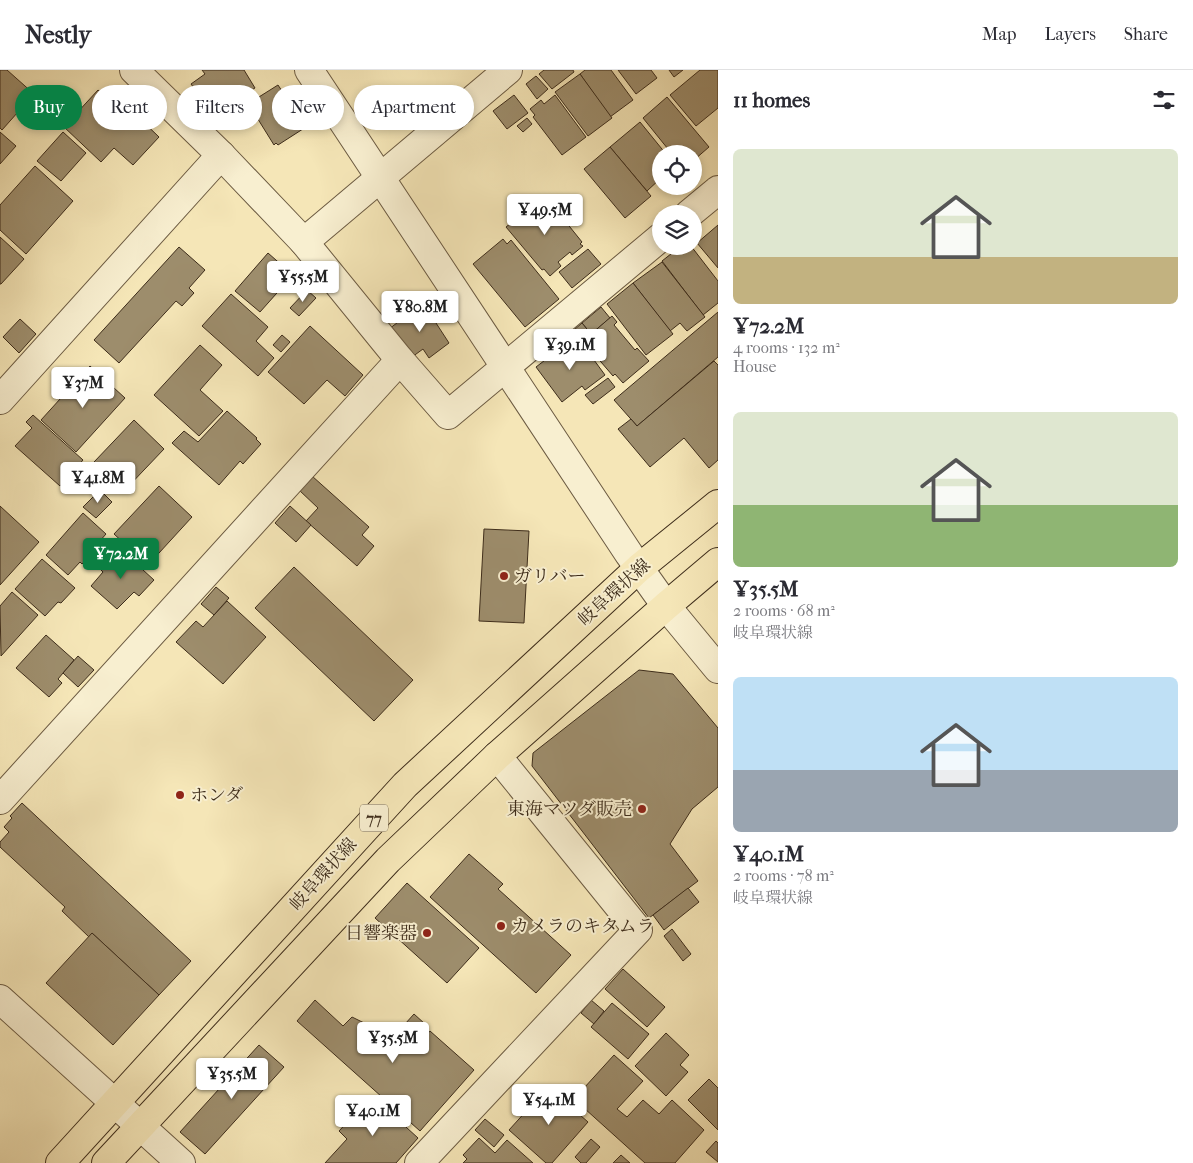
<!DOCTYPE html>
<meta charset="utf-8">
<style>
:root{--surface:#fff;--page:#f7f7f7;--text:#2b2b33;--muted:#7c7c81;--line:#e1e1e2;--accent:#0b8043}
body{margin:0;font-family:"IM FELL French Canon","Noto Serif JP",serif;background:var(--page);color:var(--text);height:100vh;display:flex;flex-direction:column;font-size:19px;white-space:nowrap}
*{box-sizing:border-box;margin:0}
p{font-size:16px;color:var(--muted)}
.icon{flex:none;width:28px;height:28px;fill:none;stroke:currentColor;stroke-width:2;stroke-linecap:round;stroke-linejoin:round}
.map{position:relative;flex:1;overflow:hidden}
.sheet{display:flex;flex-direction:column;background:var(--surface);width:475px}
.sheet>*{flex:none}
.top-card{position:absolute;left:15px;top:15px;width:475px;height:45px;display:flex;gap:10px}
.buttons{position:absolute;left:652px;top:75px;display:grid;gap:10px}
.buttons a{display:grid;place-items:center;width:50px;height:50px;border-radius:50%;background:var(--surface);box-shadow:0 2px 8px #0003;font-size:25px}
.price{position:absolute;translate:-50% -42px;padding:0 11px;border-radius:5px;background:#fff;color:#222;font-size:16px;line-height:32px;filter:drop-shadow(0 1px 2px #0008)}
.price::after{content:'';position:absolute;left:50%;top:30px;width:15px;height:11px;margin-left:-8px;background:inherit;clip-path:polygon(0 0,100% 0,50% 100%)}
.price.active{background:var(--accent);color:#fff}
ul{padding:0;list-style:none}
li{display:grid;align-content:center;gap:10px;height:265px;padding:0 15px}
li span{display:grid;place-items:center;height:155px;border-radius:8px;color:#555}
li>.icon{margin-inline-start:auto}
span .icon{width:90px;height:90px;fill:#fffc;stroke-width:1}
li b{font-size:21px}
h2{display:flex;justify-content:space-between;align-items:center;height:60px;padding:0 15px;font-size:21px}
.tag{padding:0 18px;border-radius:22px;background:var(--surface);box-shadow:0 2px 8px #0003;font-size:18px;line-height:45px}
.tag.active{background:var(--accent);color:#fff}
header{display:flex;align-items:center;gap:30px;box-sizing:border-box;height:70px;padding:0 25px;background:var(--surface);border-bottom:1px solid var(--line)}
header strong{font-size:24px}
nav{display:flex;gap:28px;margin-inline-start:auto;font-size:18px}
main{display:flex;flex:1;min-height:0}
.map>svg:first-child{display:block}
.building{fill:#9d8d6c;stroke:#3e2d1b}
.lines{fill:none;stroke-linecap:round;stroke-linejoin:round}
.minor-casing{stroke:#6c5b42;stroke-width:30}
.tertiary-casing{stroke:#6c5b42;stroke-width:30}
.primary-casing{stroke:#3e2d1b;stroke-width:30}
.minor{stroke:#f8efd0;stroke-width:28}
.tertiary{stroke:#f8efd0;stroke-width:28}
.primary{stroke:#f5e6b7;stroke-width:28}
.poi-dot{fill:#8f2418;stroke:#f8efd0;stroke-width:2}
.labels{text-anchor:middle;stroke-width:4;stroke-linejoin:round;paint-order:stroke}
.shield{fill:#f8efd0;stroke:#766751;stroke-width:1}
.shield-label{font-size:16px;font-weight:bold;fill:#3e2d1b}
.poi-label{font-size:18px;fill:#3e2d1b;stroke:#f8efd0;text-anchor:start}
.street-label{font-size:18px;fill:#3e2d1b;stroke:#f8efd0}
</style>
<header>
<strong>Nestly</strong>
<nav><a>Map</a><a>Layers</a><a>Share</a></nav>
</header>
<main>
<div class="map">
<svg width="718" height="1093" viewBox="0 0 718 1093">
<rect width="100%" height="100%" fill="#f5e6b7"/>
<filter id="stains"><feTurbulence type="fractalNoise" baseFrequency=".004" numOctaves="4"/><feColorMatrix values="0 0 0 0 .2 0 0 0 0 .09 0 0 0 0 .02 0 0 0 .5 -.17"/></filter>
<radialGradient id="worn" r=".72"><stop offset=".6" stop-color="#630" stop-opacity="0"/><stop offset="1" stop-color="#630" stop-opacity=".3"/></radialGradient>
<g class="building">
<path d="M0 0H7L34 24 2 60 0 58Z"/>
<path d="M202 0H244L255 18 236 29 231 21 228 23 230 26 210 40 191 14 205 4Z"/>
<path d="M544 0H573L574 2 552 19 539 4Z"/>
<path d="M585 0H611L633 30 610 47 580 4Z"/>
<path d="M618 0H651L657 8 636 24Z"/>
<path d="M669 0H683L674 7Z"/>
<path d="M700 0H718V38L696 56 670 25Z"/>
<path d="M580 4 612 48 588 66 555 22Z"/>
<path d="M536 6 548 19 537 29 526 14Z"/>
<path d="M278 15 306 57 278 75 276 73 274 75 256 46 251 49 243 37Z"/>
<path d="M98 20 105 26 111 21 159 67 133 95 114 78 101 92 64 57Z"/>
<path d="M514 25 528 43 507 59 493 41Z"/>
<path d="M555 25 586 67 562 85 533 47 535 45 530 39 541 30 544 34Z"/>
<path d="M667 27 709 77 694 90V84H672L643 48Z"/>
<path d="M527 48 532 54 523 62 517 56Z"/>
<path d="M640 52 666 84H661V108L647 121 610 77Z"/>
<path d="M0 62 16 76 0 94Z"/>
<path d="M63 62 86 83 61 111 37 91Z"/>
<path d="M610 77 651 126 625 148 584 99Z"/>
<path d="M35 96 73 131 26 184 0 160V135Z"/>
<path d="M545 126 582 172 580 174 583 176 572 185 570 182 558 192 561 196 550 206 544 199 542 200 506 157Z"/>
<path d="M718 155V198L697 173Z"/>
<path d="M0 167 24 189 1 214H0Z"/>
<path d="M503 169 507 174 511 170 559 229 525 257 473 194Z"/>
<path d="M681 176H691L718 211V233L703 245 662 191Z"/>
<path d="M179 177 205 200 189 218 194 223 182 236 176 231 119 293 94 270Z"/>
<path d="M588 179 601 194 572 218 559 202Z"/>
<path d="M268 183 293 205 260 242 235 221Z"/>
<path d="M662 192 705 247 687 261 680 253 670 261 633 213Z"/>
<path d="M633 213 673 264 646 285 607 234Z"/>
<path d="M307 220 316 228 299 246 290 238Z"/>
<path d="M231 224 268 257 256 271 274 288 258 306 202 256Z"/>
<path d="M423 233 449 273 429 288 423 279 412 287 389 259Z"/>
<path d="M601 237 610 248 591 264 582 253Z"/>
<path d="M718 242V287L637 356 614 330Z"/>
<path d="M612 246 617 252 614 255 635 280 637 278 649 291 623 313 615 304 613 306 583 271Z"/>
<path d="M20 249 36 264 19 283 3 267Z"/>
<path d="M582 253 591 264 583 271 574 260Z"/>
<path d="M310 256 363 305 345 326 327 310 304 334 268 302Z"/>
<path d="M282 265 290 272 281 282 273 275Z"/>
<path d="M566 274 573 283 583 275 605 305 585 320 582 316 562 332 536 297Z"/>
<path d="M200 275 222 295 200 320 223 341 199 366 154 325Z"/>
<path d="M714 291 718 295V390L709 398 684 368 650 397 618 359 631 349 637 356Z"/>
<path d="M90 296 125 328 76 382 41 350Z"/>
<path d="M608 308 615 317 593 334 585 325Z"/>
<path d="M227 341 257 368 256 369 261 374 243 394 240 391 219 415 172 373 184 361 198 372Z"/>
<path d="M33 345 83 390 60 416 15 376 32 358 26 352Z"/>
<path d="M134 350 164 379 124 421 94 392Z"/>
<path d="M312 406 369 457 362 465 374 476 357 496 306 451 318 438 299 420Z"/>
<path d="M159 416 192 447 148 495 114 464Z"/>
<path d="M100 420 112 432 96 448 83 437Z"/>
<path d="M0 436 39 472 0 515Z"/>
<path d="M290 436 311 455 296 472 275 453Z"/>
<path d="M83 443 106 464 99 472 101 474 82 494 80 492 68 505 46 485Z"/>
<path d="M484 459 529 461 524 553 479 551Z"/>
<path d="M120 479 154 510 139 526 134 522 117 539 91 516 103 502 101 500Z"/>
<path d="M42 489 75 518 61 533 58 532 45 546 15 519Z"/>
<path d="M294 497 413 610 374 651 255 538Z"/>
<path d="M216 517 229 528 214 545 201 534Z"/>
<path d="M12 522 38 545 1 586 0 536Z"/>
<path d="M227 531 266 567 223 614 176 572 196 551 203 557Z"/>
<path d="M46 565 74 590 58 609 62 613 49 627 16 598Z"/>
<path d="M78 586 94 600 78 617 63 603Z"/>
<path d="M639 600 673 604 718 658V717L692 739 670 774 698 811 649 848 532 696 533 683Z"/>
<path d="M22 733 191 891 159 925 92 863 89 867 62 841 65 837 0 777V772L9 762 4 757 12 748 10 746Z"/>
<path d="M469 784 503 814 498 819 571 885 536 923 430 827Z"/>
<path d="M407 813 479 878 447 913 375 848Z"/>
<path d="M688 818 699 832 664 860 653 845Z"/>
<path d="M672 859 691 884 683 891 664 866Z"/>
<path d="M92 863 159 925 113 975 46 913Z"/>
<path d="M623 899 665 937 647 957 605 919Z"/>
<path d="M315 930 343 956 352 947 415 978 430 961 474 1000 420 1061 297 951Z"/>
<path d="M591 930 604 941 594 954 581 943Z"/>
<path d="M612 933 649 964 628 989 591 957Z"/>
<path d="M414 944 425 954 416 964 405 954Z"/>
<path d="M666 963 689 985 680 995 688 1002 666 1026 635 996Z"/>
<path d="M259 975 284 997 205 1084 180 1062Z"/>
<path d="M614 985 643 1011 617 1039 627 1047 643 1030 659 1044 672 1030 704 1060 675 1093H645L574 1029Z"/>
<path d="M709 1009 718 1018V1060L688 1030Z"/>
<path d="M548 1017 588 1052 552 1093H546L509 1060Z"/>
<path d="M372 1026 418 1068 396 1093H325L347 1069 339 1061Z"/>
<path d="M485 1049 504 1065 494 1077 475 1060Z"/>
<path d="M479 1068 495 1083 507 1070 533 1093H463L467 1089 463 1085Z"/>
<path d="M591 1069 600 1077 586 1093H581L575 1087Z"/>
<path d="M716 1071 718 1073V1092L706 1082Z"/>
<path d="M621 1085 630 1093H613Z"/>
</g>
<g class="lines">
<g class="minor-casing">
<g id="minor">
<path d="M134 0 221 85 304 172 400 290 448 345 661 167"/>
<path d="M689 144 718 120"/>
<path d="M304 172 508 0"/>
<path d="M0 330 221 85"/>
<path d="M0 730 400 290"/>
<path d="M0 929 181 1093"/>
<path d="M419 1093 638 860 497 686"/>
</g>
</g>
<g class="tertiary-casing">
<path id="tertiary" d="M309 0 629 484 666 536 718 599"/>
</g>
<g class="primary-casing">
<g id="primary">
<path d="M60 1093 405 715 639 498 718 434"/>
<path d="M106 1093 388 790 497 686 666 536 718 492"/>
</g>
</g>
<use href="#minor" class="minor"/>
<use href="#tertiary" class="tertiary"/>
<use href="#primary" class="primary"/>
</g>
<g class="poi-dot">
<circle cx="504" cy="506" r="5"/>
<circle cx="180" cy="725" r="5"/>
<circle cx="642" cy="739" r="5"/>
<circle cx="501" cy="856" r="5"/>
<circle cx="427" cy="863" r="5"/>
</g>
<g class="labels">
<rect class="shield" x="360" y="734.5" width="28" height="27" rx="4"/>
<g class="shield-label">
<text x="374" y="754">77</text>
</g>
<g class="poi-label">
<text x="514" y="512">ガリバー</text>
<text x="190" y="731">ホンダ</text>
<text x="632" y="745" text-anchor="end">東海マツダ販売</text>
<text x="511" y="862">カメラのキタムラ</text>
<text x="417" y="869" text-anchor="end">日響楽器</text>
</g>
<g class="street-label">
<text transform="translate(614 522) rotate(-42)" y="6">岐阜環状線</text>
<text transform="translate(323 804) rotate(-48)" y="6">岐阜環状線</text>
</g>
</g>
<rect width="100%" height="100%" filter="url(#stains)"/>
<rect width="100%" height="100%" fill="url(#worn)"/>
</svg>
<div class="buttons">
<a><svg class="icon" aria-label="locate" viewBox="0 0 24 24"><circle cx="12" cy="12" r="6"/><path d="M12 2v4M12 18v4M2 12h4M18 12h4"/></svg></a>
<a><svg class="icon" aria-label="layers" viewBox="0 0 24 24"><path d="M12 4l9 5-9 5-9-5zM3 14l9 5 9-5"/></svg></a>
</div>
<b class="price" style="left:545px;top:166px">¥49.5M</b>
<b class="price" style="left:303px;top:233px">¥55.5M</b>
<b class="price" style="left:420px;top:263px">¥80.8M</b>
<b class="price" style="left:570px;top:301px">¥39.1M</b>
<b class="price" style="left:83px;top:339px">¥37M</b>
<b class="price" style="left:98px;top:434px">¥41.8M</b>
<b class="price active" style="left:121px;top:510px">¥72.2M</b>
<b class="price" style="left:393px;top:994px">¥35.5M</b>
<b class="price" style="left:232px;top:1030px">¥35.5M</b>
<b class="price" style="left:549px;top:1056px">¥54.1M</b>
<b class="price" style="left:373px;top:1067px">¥40.1M</b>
<div class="top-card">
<a class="tag active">Buy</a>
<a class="tag">Rent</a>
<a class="tag">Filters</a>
<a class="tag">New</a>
<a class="tag">Apartment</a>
</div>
</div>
<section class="sheet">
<h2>11 homes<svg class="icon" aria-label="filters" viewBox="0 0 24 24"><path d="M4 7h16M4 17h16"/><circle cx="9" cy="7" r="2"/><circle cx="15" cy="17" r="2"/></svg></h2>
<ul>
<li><span style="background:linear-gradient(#dfe7d0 70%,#c2b280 0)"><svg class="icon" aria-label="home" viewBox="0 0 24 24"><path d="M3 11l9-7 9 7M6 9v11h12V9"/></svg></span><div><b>¥72.2M</b><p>4 rooms · 132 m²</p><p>House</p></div></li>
<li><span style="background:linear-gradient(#dfe7d0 60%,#8fb573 0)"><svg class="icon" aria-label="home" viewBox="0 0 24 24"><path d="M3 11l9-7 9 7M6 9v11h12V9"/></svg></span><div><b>¥35.5M</b><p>2 rooms · 68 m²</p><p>岐阜環状線</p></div></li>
<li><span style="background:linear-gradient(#bfe0f5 60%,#9aa5b1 0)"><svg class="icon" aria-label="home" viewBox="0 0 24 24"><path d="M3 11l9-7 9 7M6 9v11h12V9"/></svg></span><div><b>¥40.1M</b><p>2 rooms · 78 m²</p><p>岐阜環状線</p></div></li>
</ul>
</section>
</main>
